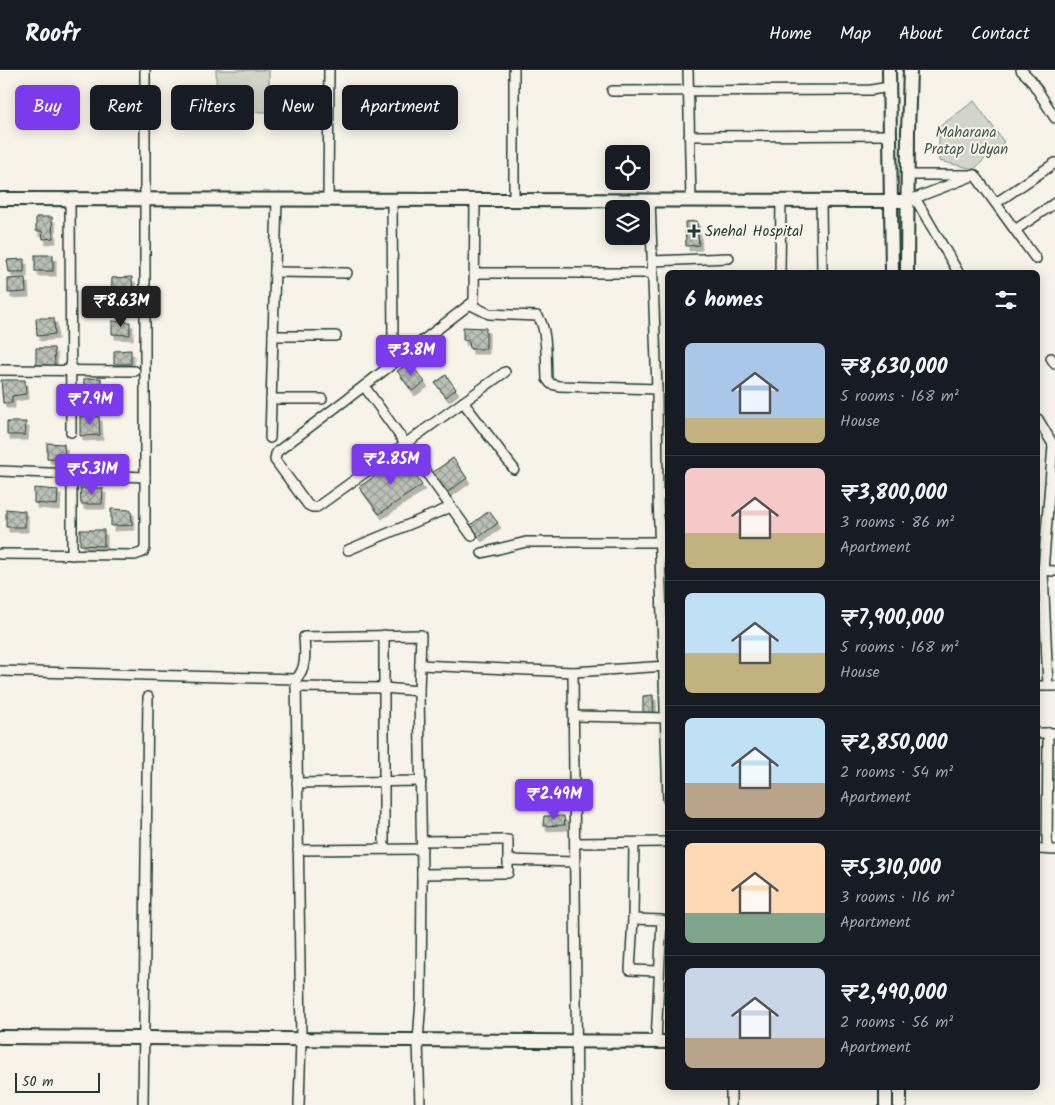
<!DOCTYPE html>
<meta charset="utf-8">
<style>
:root{--surface:#171b24;--page:#20242c;--text:#f1f3f6;--muted:#9ea1a6;--line:#363941;--accent:#7c3aed}
body{margin:0;font-family:Kalam,sans-serif;background:var(--page);color:var(--text);height:100vh;display:flex;flex-direction:column;font-size:19px;white-space:nowrap}
*{box-sizing:border-box;margin:0}
p{font-size:16px;color:var(--muted)}
.icon{flex:none;width:28px;height:28px;fill:none;stroke:currentColor;stroke-width:2;stroke-linecap:round;stroke-linejoin:round}
.map{position:relative;flex:1;overflow:hidden}
.panel{position:absolute;left:665px;top:200px;width:375px;height:820px;display:flex;flex-direction:column;background:var(--surface);border-radius:8px;box-shadow:0 2px 12px #0003}
.panel>*{flex:none}
.guide{position:absolute;left:15px;top:15px;width:475px;height:45px;display:flex;gap:10px}
.controls{position:absolute;left:605px;top:75px;display:grid;gap:10px}
.controls a{display:grid;place-items:center;width:45px;height:45px;border-radius:8px;background:var(--surface);box-shadow:0 2px 12px #0003;font-size:25px}
.scale{position:absolute;left:15px;bottom:12px;width:85px;box-sizing:border-box;padding-left:5px;border:2px solid #1f3d34;border-top:0;font-size:14px;line-height:18px;white-space:nowrap;color:#1f3d34;-webkit-text-stroke:4px #f7f3e8;paint-order:stroke}
.price{position:absolute;translate:-50% -42px;padding:0 11px;border-radius:5px;background:var(--accent);color:#fff;font-size:16px;line-height:32px;filter:drop-shadow(0 1px 2px #0008)}
.price::after{content:'';position:absolute;left:50%;top:30px;width:15px;height:11px;margin-left:-8px;background:inherit;clip-path:polygon(0 0,100% 0,50% 100%)}
.price.selected{background:#222;color:#fff}
ul{padding:0;list-style:none}
li{display:flex;align-items:center;gap:15px;height:125px;padding:0 20px}
li+li{border-top:1px solid var(--line)}
li span{display:grid;place-items:center;flex:none;width:140px;height:100px;border-radius:8px;color:#555}
li>.icon{margin-inline-start:auto}
span .icon{width:60px;height:60px;fill:#fffc;stroke-width:1}
li b{font-size:21px}
h2{display:flex;justify-content:space-between;align-items:center;height:60px;padding:0 20px;font-size:21px}
.tag{padding:0 18px;border-radius:8px;background:var(--surface);box-shadow:0 2px 12px #0003;font-size:18px;line-height:45px}
.tag.selected{background:var(--accent);color:#fff}
header{display:flex;align-items:center;gap:30px;box-sizing:border-box;height:70px;padding:0 25px;background:var(--surface);border-bottom:1px solid var(--line)}
header strong{font-size:24px}
nav{display:flex;gap:28px;margin-inline-start:auto;font-size:18px}
.map>svg:first-child{display:block}
.park{fill:#d3d5ca;stroke:#79897f}
.building{fill:url(#building-cross-hatch);stroke:#1f3d34;filter:url(#shadow)}
.lines{fill:none;stroke-linecap:round;stroke-linejoin:round}
.street-casing{stroke:#1f3d34;stroke-width:12}
.secondary-casing{stroke:#1f3d34;stroke-width:16}
.street{stroke:#f7f3e8;stroke-width:9}
.secondary{stroke:#f7f3e8;stroke-width:12}
.poi-dot{fill:#1f3d34;stroke:#f7f3e8;stroke-width:2}
.labels{text-anchor:middle;stroke-width:4;stroke-linejoin:round;paint-order:stroke}
.park-label{font-size:15px;fill:#435b52;stroke:#f7f3e8}
.poi-label{font-size:15px;fill:#1f3d34;stroke:#f7f3e8;text-anchor:start}
</style>
<header>
<strong>Roofr</strong>
<nav><a>Home</a><a>Map</a><a>About</a><a>Contact</a></nav>
</header>
<div class="map">
<svg width="1055" height="1035" viewBox="0 0 1055 1035">
<defs>
<pattern id="building-cross-hatch" width="8" height="8" patternUnits="userSpaceOnUse" patternTransform="scale(1.25)"><rect width="8" height="8" fill="#bbc1b6"/><path d="M0 0l8 8M0 8l8-8" fill="none" stroke="#979e95"/></pattern>
<filter id="shadow"><feDropShadow dx="3" dy="5" stdDeviation="0" flood-color="#0004"/></filter>
</defs>
<rect width="100%" height="100%" fill="#f7f3e8"/>
<filter id="ink" filterUnits="userSpaceOnUse"><feTurbulence type="fractalNoise" baseFrequency=".02" numOctaves="2"/><feDisplacementMap in="SourceGraphic" scale="10" xChannelSelector="R" yChannelSelector="G"/><feConvolveMatrix kernelMatrix="1 2 1 2 8 2 1 2 1" color-interpolation-filters="sRGB"/></filter>
<g filter="url(#ink)">
<g class="park">
<path d="M216 0H269V42L217 41Z"/>
<path d="M974 31 1004 72 974 99 939 91V57Z"/>
</g>
<g class="building">
<path d="M36 147H52L53 168 43 169 42 161H36Z"/>
<path d="M697 151 699 175 686 176 685 152Z"/>
<rect x="35" y="185" width="18" height="16"/>
<path d="M24 189V202H9L7 190Z"/>
<path d="M132 207 133 228 111 229 112 208Z"/>
<path d="M25 208 26 222 8 223V209Z"/>
<path d="M36 248H54L55 264 37 266Z"/>
<path d="M112 251 130 252V265L112 264Z"/>
<path d="M463 257 486 258V279H470L469 271 463 270Z"/>
<path d="M36 278H54L55 296 36 295Z"/>
<path d="M131 280V294H114V281Z"/>
<path d="M409 292 425 312 412 321 397 301Z"/>
<path d="M446 305 456 319 446 327 435 313Z"/>
<path d="M101 308V322H97L98 327H94V331H83L84 309Z"/>
<path d="M1 310H25L26 324 12 326V333H3Z"/>
<path d="M80 346H99L100 365 80 366Z"/>
<path d="M7 352H26L25 365H7Z"/>
<path d="M47 373 64 374 65 389 47 388Z"/>
<path d="M402 387 422 415 379 444 359 417Z"/>
<path d="M453 388 467 408 448 422 432 403Z"/>
<path d="M34 418 58 420 57 435 34 433Z"/>
<path d="M80 418H103L102 434H81Z"/>
<path d="M6 439 25 441V457H6Z"/>
<path d="M111 439 131 440 132 455 111 456Z"/>
<path d="M489 441 498 453 479 467 469 456Z"/>
<path d="M80 460H104V476L80 475Z"/>
<path d="M653 625 654 646 643 645V626Z"/>
<path d="M544 746H564L565 755 543 756Z"/>
</g>
<g class="lines">
<g class="street-casing">
<g id="street">
<path d="M514 0V130"/>
<path d="M688 0 691 130"/>
<path d="M1021 0 1031 10 1055 48"/>
<path d="M612 21 871 20 889 17"/>
<path d="M689 66 891 65"/>
<path d="M908 105H970"/>
<path d="M975 105 1036 189"/>
<path d="M915 128 958 202"/>
<path d="M70 129 71 362"/>
<path d="M328 129 329 0"/>
<path d="M392 130 393 274"/>
<path d="M475 130 474 231 364 316 278 381 276 384 275 390 308 435 312 437H317L505 302"/>
<path d="M650 130 657 319 658 425H668"/>
<path d="M910 130 975 105"/>
<path d="M821 131 822 202"/>
<path d="M996 133 1055 93"/>
<path d="M1015 160 1055 133"/>
<path d="M652 191 729 188"/>
<path d="M275 202 347 203"/>
<path d="M780 202 781 130"/>
<path d="M476 203H653"/>
<path d="M471 235 489 244 537 246C548 255 546 295 547 309L551 314 559 316 657 319"/>
<path d="M273 266H336"/>
<path d="M1051 288 1055 294"/>
<path d="M0 300 135 301"/>
<path d="M364 316 472 466"/>
<path d="M271 329H322"/>
<path d="M463 332 514 399"/>
<path d="M1038 349 1055 378"/>
<path d="M270 368 277 130"/>
<path d="M0 401 145 407"/>
<path d="M658 425 668 729"/>
<path d="M348 480 451 437"/>
<path d="M482 483 526 472H660"/>
<path d="M0 484 135 485 143 482 145 478V0"/>
<path d="M72 485V404"/>
<path d="M1038 500 1055 501"/>
<path d="M384 565V779"/>
<path d="M420 595 573 602 667 596"/>
<path d="M0 601 296 609 301 970 299 1035"/>
<path d="M573 602 577 1035"/>
<path d="M296 609C307 598 305 582 304 567L421 565 419 621 422 804 421 930 418 971 420 1035"/>
<path d="M1038 616H1055"/>
<path d="M1048 616 1043 501 1053 375"/>
<path d="M296 617 384 618 419 621"/>
<path d="M574 646 668 648"/>
<path d="M1038 663H1055"/>
<path d="M297 713 421 711"/>
<path d="M422 771 508 770V790"/>
<path d="M575 773 668 772"/>
<path d="M634 773 633 849 662 850 656 972"/>
<path d="M1038 779 1055 780"/>
<path d="M1047 779 1048 663"/>
<path d="M298 780 422 779"/>
<path d="M422 804 508 803V790L574 792"/>
<path d="M633 849 630 900 659 901"/>
<path d="M143 1035 148 627"/>
<path d="M731 1035V1018"/>
</g>
</g>
<g class="secondary-casing">
<g id="secondary">
<path d="M889 0 892 202"/>
<path d="M0 129 907 131"/>
<path d="M907 202 908 62 910 0"/>
<path d="M0 967 668 972"/>
<path d="M886 1018V1035"/>
<path d="M900 1018V1035"/>
</g>
</g>
<use href="#street" class="street"/>
<use href="#secondary" class="secondary"/>
</g>
</g>
<path class="poi-dot" d="M691.5 153.5h5v5h5v5h-5v5h-5v-5h-5v-5h5z"/>
<g class="labels">
<g class="park-label">
<text x="966" y="67">Maharana<tspan x="966" dy="17">Pratap Udyan</tspan></text>
</g>
<g class="poi-label">
<text x="705" y="166">Snehal Hospital</text>
</g>
</g>
</svg>
<div class="controls">
<a><svg class="icon" aria-label="locate" viewBox="0 0 24 24"><circle cx="12" cy="12" r="6"/><path d="M12 2v4M12 18v4M2 12h4M18 12h4"/></svg></a>
<a><svg class="icon" aria-label="layers" viewBox="0 0 24 24"><path d="M12 4l9 5-9 5-9-5zM3 14l9 5 9-5"/></svg></a>
</div>
<div class="scale">50 m</div>
<b class="price selected" style="left:121px;top:258px">₹8.63M</b>
<b class="price" style="left:411px;top:307px">₹3.8M</b>
<b class="price" style="left:90px;top:356px">₹7.9M</b>
<b class="price" style="left:391px;top:416px">₹2.85M</b>
<b class="price" style="left:92px;top:426px">₹5.31M</b>
<b class="price" style="left:554px;top:751px">₹2.49M</b>
<div class="guide">
<a class="tag selected">Buy</a>
<a class="tag">Rent</a>
<a class="tag">Filters</a>
<a class="tag">New</a>
<a class="tag">Apartment</a>
</div>
<section class="panel">
<h2>6 homes<svg class="icon" aria-label="filters" viewBox="0 0 24 24"><path d="M4 7h16M4 17h16"/><circle cx="9" cy="7" r="2"/><circle cx="15" cy="17" r="2"/></svg></h2>
<ul>
<li><span style="background:linear-gradient(#a9c7e8 75%,#c2b280 0)"><svg class="icon" aria-label="home" viewBox="0 0 24 24"><path d="M3 11l9-7 9 7M6 9v11h12V9"/></svg></span><div><b>₹8,630,000</b><p>5 rooms · 168 m²</p><p>House</p></div></li>
<li><span style="background:linear-gradient(#f6c9c9 65%,#c2b280 0)"><svg class="icon" aria-label="home" viewBox="0 0 24 24"><path d="M3 11l9-7 9 7M6 9v11h12V9"/></svg></span><div><b>₹3,800,000</b><p>3 rooms · 86 m²</p><p>Apartment</p></div></li>
<li><span style="background:linear-gradient(#bfe0f5 60%,#c2b280 0)"><svg class="icon" aria-label="home" viewBox="0 0 24 24"><path d="M3 11l9-7 9 7M6 9v11h12V9"/></svg></span><div><b>₹7,900,000</b><p>5 rooms · 168 m²</p><p>House</p></div></li>
<li><span style="background:linear-gradient(#bfe0f5 65%,#b9a48a 0)"><svg class="icon" aria-label="home" viewBox="0 0 24 24"><path d="M3 11l9-7 9 7M6 9v11h12V9"/></svg></span><div><b>₹2,850,000</b><p>2 rooms · 54 m²</p><p>Apartment</p></div></li>
<li><span style="background:linear-gradient(#ffd9b3 70%,#7fa58c 0)"><svg class="icon" aria-label="home" viewBox="0 0 24 24"><path d="M3 11l9-7 9 7M6 9v11h12V9"/></svg></span><div><b>₹5,310,000</b><p>3 rooms · 116 m²</p><p>Apartment</p></div></li>
<li><span style="background:linear-gradient(#c9d6e8 70%,#b9a48a 0)"><svg class="icon" aria-label="home" viewBox="0 0 24 24"><path d="M3 11l9-7 9 7M6 9v11h12V9"/></svg></span><div><b>₹2,490,000</b><p>2 rooms · 56 m²</p><p>Apartment</p></div></li>
</ul>
</section>
</div>
